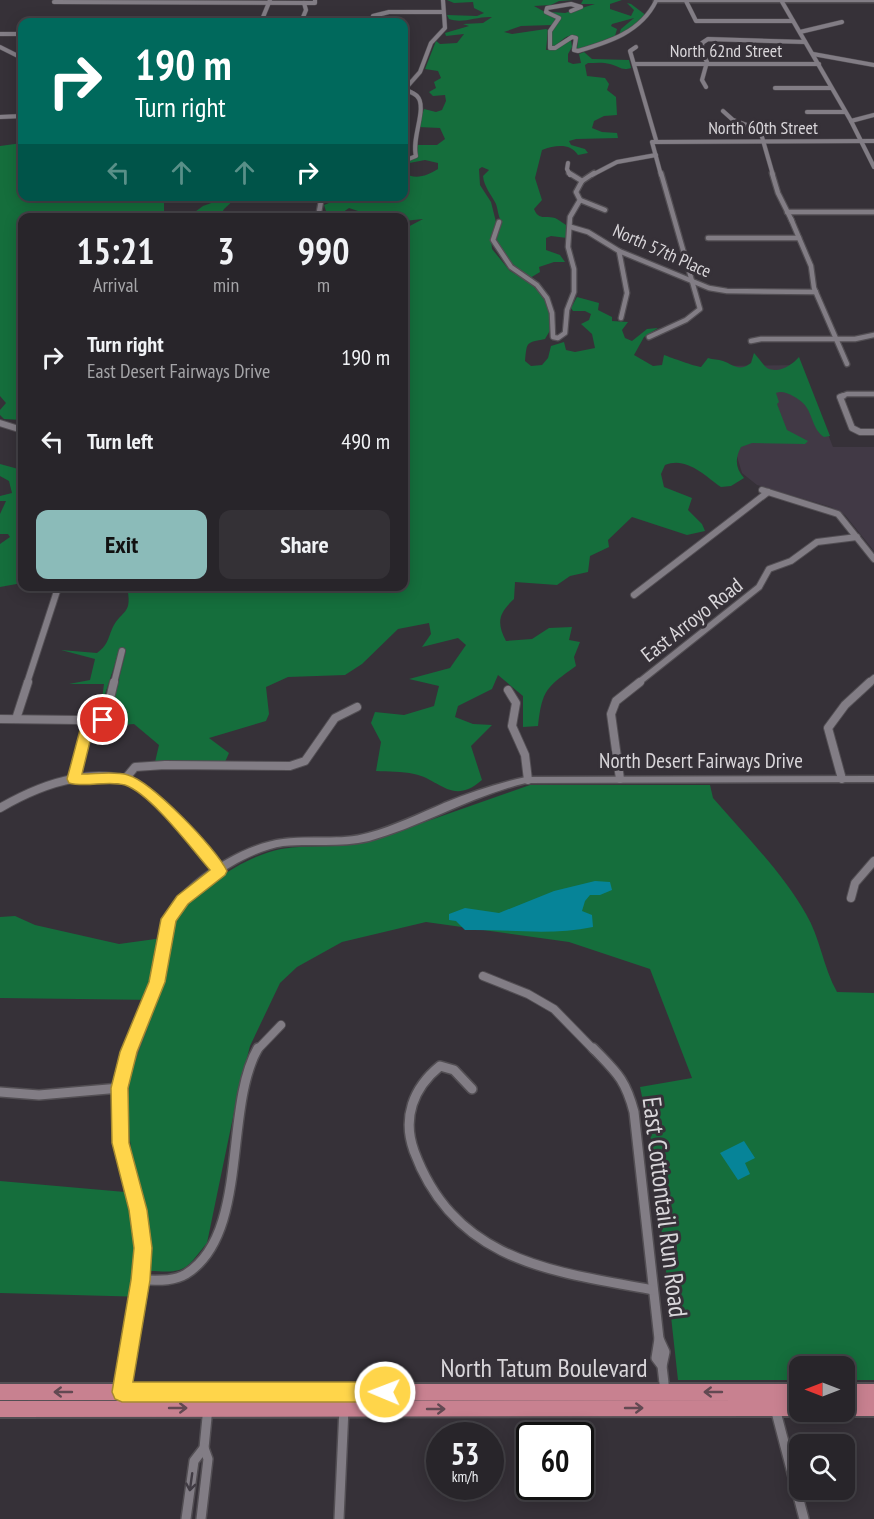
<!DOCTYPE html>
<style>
:root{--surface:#28252a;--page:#343136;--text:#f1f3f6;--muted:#a5a5a8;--line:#444247;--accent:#8bbbb9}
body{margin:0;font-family:"PT Sans Narrow",sans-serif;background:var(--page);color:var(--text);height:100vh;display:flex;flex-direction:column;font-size:22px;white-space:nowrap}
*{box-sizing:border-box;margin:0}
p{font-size:20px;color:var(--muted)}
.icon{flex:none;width:33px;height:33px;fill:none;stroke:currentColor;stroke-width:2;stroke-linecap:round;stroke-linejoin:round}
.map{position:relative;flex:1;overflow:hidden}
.drawer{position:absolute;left:18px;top:213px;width:390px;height:378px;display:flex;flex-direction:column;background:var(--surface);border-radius:12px;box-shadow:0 3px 15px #0003,0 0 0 2px var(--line)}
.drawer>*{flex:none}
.top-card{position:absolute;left:18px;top:18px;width:390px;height:183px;border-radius:12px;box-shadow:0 3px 15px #0003,0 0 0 2px var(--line);background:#00695c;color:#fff;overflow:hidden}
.needle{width:39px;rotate:270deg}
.tools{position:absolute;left:789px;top:1356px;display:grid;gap:12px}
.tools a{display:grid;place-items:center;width:66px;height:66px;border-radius:12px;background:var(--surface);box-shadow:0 3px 15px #0003,0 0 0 2px var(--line);font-size:30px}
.speed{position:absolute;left:426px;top:1422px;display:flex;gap:12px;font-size:30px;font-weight:700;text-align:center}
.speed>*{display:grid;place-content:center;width:78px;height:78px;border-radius:50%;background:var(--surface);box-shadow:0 3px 15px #0003,0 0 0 2px var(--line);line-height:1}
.speed small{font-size:15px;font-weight:400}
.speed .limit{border:3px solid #111;border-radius:9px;background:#fff;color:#111}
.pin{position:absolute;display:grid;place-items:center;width:51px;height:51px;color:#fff;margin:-26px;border:3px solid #fff;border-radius:50%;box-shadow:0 2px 6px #0007}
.me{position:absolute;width:66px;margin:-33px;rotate:271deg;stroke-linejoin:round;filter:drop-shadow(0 0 4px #0008)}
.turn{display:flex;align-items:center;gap:21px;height:126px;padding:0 18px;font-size:27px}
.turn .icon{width:78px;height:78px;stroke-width:2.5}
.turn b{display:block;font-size:42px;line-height:51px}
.lanes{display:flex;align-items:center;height:57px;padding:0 18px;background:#0003;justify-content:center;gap:30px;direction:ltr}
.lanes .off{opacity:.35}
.eta{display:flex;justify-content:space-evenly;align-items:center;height:102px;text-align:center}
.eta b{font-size:36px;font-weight:700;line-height:42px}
.primary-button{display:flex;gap:12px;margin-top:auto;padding:12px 18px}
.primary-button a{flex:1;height:69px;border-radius:12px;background:var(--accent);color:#111;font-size:24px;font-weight:700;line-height:69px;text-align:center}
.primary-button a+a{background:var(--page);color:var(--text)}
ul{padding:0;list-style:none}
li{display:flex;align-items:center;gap:18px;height:84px;padding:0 18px}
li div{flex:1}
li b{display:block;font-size:22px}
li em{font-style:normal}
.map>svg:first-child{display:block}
.built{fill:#413945}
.green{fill:#156e3c}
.water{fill:#068498}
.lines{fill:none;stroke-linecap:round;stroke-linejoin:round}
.street-far4-casing{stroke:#524e53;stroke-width:5}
.street-far3-casing{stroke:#524e53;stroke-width:7}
.street-far2-casing{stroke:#524e53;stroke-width:8}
.street-far1-casing{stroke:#524e53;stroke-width:10}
.street-casing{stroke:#524e53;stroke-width:12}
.secondary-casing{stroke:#524e53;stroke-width:3}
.primary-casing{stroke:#524e53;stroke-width:4}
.street-far4{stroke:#827d85;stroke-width:4}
.street-far3{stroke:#827d85;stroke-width:4.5}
.street-far2{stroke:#827d85;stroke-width:6}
.street-far1{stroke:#827d85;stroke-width:8}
.street{stroke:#827d85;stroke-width:9}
.secondary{fill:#827d85;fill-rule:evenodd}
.primary{fill:#c88190;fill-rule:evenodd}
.oneway{stroke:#624952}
.oneway2{stroke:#413c44}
.route{fill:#ffd54a;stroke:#a68a30;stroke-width:1.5}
.labels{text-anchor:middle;stroke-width:6;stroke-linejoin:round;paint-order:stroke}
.far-street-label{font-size:18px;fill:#d9d6da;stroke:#363138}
.street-label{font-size:21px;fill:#d9d6da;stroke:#363138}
.near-street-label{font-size:26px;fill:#d9d6da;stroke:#363138}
</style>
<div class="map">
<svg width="874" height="1519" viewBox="0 0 874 1519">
<rect width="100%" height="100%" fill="#363138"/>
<polygon class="built" points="801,365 833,447 874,447 874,551 845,515 831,507 757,485 742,473 710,366"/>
<g class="green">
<path d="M447,0H573L559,1L551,5L534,6L556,18L552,25L521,26L504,32L512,34L546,29L548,30L546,50H555L571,40L572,47L568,54V62L573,64L581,63L579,54L584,52L592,59L629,60L631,68C621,71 619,66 610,64C603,62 595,63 588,63L585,65L587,76L605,78L609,84L607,90L616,97L617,115L604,116L594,121L592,128L602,132L617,133L618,138L576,139L569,141L571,145L585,149L588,153L578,155C570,143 556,145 542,150L535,178L542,200L534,209C539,221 545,215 555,218C559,220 564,224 568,226L567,238L551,236L546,238V250L560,255L565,262H554L539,267L540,272L530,278C519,271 499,256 497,242C496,237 500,229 502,223C498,216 498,210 496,204C491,194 484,187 483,176L489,170L482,167L479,169L480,185L491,202L496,222L491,239L492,249L510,271L531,282L543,297L548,304L552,327L545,339C526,343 527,341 525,361L531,366L542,365L548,358L551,346L564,342L566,350L575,352L595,348L592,334L581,324L589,320L591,314L585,311H573L571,308L577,297L599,303L598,310L612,317V321L628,322L622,330L625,338L632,341L647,329L658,328L644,337L634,355L653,366L662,365L664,355C672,358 694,366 701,367L708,358C713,360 718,359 723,361C734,365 739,372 751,363L754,353C758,357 763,365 767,368C779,374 792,365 799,357L830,436L824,437C812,429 813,414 804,404C798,398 784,389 776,393L779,402L777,404L787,430L808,441L805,444L752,443L741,447C735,458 735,468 744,478L731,486L721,487C704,475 686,456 665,465L661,474L664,487L692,498L688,510L702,524L705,531L687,535L632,517L608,540L609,547L590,556L588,572L570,576L557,585L515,582L514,599C499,613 496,622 506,641L532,639L549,628L572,627L569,640L580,642L574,657L576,666C547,687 542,689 538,726L523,727V696L498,675L492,689L458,706L455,717L473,724L492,725L471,746L482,780C452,806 440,779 414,774C402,771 388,772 376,771L381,742L371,723L375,712L404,715L434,706L439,686L409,679L450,668L466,645L458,638L422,647L431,634L429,623L398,629L362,664L345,675L288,677L266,687L269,714L266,721L209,738L229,753L225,762H155L159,745L134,724L110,726L115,715L113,703L126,651L119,652L101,706L104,684H69L90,680L95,659L61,650L97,653C107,646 108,639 112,629C121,609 133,616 127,587L404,586V303L409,301L410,296L404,294V229L423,219L404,221V218L358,217L362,215L361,212L349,208L336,217H328L324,205L334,201L352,199L354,197L404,196V173C415,180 427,176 438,169V163L425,160L404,164L418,156L415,145H437L445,139L440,128L418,127L424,109L436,112L442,110L446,101L445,95L433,96L429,92L436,88L434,82L441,78L438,71L425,69L436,41L440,44L457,43L464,34L446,36L445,33L469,26L463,24L483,23L492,17C477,16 463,24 449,19L447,15L477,16L484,13L474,8L473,2L454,3Z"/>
<path d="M583,0H622L610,4V9L631,16L634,10L627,3L631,4L647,16L619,35L621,29L634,18L612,24L611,26L617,29L615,36L579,50L577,49L578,38C566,30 562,44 552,47V31L561,19L551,12L565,13L595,4H581Z"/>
<polygon points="22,143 22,196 176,197 164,202 164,212 171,217 22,218 22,420 4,419 0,415 0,410 6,403 0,396 0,146"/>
<polygon points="228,197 237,197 224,209 220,217 188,217 203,206"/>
<polygon points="0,464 22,470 22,583 0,587 0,544 10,537 8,534 0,534 0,514 6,501 0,501 0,496 12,493 9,481 0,476"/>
<path d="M530,785H710L713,798C745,835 782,872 806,914C820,937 823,967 837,992L874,993V1380H845L844,1366H800L799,1380H678L652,1144L640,1087L692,1078L650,969L569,942L426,922L342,942L297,967L280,983L250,1046L238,1093L207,1243C185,1270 187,1273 151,1271L147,1297L0,1293V1181L125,1192L140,1188C127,1144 122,1092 138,1047C144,1031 152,1016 157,1000L0,998V917L15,916L35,925L119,944L170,937C174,927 177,916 184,908C205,883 249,855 281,849C310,844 340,849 368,842Z"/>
</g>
<g class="water">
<path d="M595,881L610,882L612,890L600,895H590L585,901L582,911L592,915L593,927C550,936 508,929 465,930L456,921L449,920V914L465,908L499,913L554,891Z"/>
<polygon points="744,1141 755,1158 745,1163 750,1174 738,1180 720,1153"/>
</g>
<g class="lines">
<defs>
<g id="street-far4">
<polyline points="781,0 851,121 874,167"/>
<polyline points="686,1 696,21 793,21"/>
<polyline points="54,2 315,3 315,0"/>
<path d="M571,11L581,7L571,4L547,8L546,12L559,18L550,31V48H555L572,37L576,38L574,50L578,51C609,42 641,32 656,1"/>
<polyline points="261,22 270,0"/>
<polyline points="301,22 306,10 304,3"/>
<polyline points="371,22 373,16 389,12 443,12"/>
<polyline points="800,32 842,22"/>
<polyline points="0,34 22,34"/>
<polyline points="0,47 22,58"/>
<polyline points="636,47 630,51 656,140"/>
<polyline points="813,54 874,65"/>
<polyline points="634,64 819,64"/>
<polyline points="706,87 702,80 707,62 703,54 702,43 708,39 805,42"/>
<polyline points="775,88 831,88"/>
<path d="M404,89C408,91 414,93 417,96C428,107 411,138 416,156L404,161"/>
<polyline points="405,89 420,72 431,43 445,28 443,0"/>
<polyline points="723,111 733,120 760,130 773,175"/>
<polyline points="807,112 845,112"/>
<polyline points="0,117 22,116"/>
<polyline points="851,121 874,115"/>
<polyline points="568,163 567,169 570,175"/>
<polyline points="592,175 617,162 656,155"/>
<polyline points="661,175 652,142 874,141"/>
</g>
<g id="street-far3">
<polyline points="772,173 778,193 792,221"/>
<polyline points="582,181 594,173"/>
<polyline points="580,200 605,210"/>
<polyline points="787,212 874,212"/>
<polyline points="321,218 319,212 322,196"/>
<polyline points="791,219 811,266 814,288 847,364"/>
<polyline points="499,222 493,240 511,267 537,285 547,298 552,313 553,337 558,338 565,333 567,310 574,292 574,269 568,247 570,217 580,200 576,192 582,181 569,173"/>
<polyline points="571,227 588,232 619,251 709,288 727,291 816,292"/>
<polyline points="708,238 799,238"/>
<polyline points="619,251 627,293 621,318"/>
<polyline points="649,337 686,320 700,309 661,173"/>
<polyline points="751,341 761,339 855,339 874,335"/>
<polyline points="840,397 847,394 874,394"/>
</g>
<g id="street-far2">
<polyline points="843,396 840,397 852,428 860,432 874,432"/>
<polyline points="0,423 22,430"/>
<polyline points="762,490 838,514 874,559"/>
<polyline points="634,595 768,492"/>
<polyline points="27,683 57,591 61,586"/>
<polyline points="114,683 122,651"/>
<polyline points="638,683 759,587 769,569 791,561 817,542 857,537"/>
<polyline points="868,683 874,678"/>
</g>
<g id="street-far1">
<polyline points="508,690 516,703 512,726 525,755 528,780"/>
<polyline points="0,719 79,720 85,725 86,730"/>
<polyline points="16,719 28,682"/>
<path d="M86,730C109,720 108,704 114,682"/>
<polyline points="74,779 86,730"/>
<polyline points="125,779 135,767 165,765 290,766 305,761 335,718 357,707"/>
<polyline points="620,779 611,714 616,701 640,682"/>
<polyline points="842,779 828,728 845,705 870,682"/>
<path d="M0,808C41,784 106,759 148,792C176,814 196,845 220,871"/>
<polyline points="851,898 855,883 874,861"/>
<polyline points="483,976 528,994 554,1009 594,1050"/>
<polyline points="257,1050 281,1025"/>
</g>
<g id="street">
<path d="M593,1048C616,1072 625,1078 634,1112L659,1339L656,1358L662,1366L665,1392"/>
<path d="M472,1089L454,1070L440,1066C413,1088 402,1118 414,1151C455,1262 551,1271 653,1290"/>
<polyline points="0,1092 39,1095 120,1088"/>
<path d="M141,1280C155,1280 173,1282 186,1274C250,1234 223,1109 258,1048"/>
<polyline points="659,1339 665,1352 662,1366"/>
<polyline points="775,1408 804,1519"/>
<polyline points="186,1519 194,1461 204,1448 208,1407"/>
<polyline points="201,1519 208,1459 204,1448"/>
<polyline points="339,1519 344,1408"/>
</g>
<g id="secondary">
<polygon points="655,0 874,0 874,2 656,2 654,1"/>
<path d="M874,776V782L526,783C471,796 423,826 369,841C340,848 311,843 283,846C248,851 188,888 173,921C167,936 167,953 164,970C163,979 160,987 157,996C144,1041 122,1072 125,1122C126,1160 144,1195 148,1233C154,1287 136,1341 128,1394L126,1399L121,1401L116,1399L114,1394C123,1341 141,1287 136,1233C132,1195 115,1160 113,1122C111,1072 133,1041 147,996C150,987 152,979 154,970C157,955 157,939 162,925C176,884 241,844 283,839C311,835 340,841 368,833C394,826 419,814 444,803C471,792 498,783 526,777Z"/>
</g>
<g id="primary">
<rect x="0" y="1384" width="800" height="16"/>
<rect x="844" y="1384" width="30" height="16"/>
<polygon points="800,1400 800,1412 806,1412 800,1416 0,1417 0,1401"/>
<polygon points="844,1400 874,1400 874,1416 844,1416 839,1413 838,1412 844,1412"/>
</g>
</defs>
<use href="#street-far4" class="street-far4-casing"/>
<use href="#street-far3" class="street-far3-casing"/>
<use href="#street-far2" class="street-far2-casing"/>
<use href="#street-far1" class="street-far1-casing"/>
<use href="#street" class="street-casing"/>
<use href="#secondary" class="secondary-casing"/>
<use href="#primary" class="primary-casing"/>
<use href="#street-far4" class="street-far4"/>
<use href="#street-far3" class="street-far3"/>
<use href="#street-far2" class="street-far2"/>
<use href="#street-far1" class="street-far1"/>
<use href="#street" class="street"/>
<use href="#secondary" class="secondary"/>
<use href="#primary" class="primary"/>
</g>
<defs><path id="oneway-shaft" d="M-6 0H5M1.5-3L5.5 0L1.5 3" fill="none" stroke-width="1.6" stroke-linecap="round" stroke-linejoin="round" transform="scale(1.5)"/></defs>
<g class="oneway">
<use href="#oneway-shaft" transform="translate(63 1392) rotate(-180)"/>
<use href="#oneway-shaft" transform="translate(713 1392) rotate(180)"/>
<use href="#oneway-shaft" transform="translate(178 1408)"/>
<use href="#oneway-shaft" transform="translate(634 1408)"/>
<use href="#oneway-shaft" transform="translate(436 1409)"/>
</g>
<use class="oneway2" href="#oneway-shaft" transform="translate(191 1482) rotate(98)"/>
<path class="route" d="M103,715L110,720L103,729L92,733L82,774C96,774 115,771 128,775C152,782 216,848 227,871L225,875L188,904L176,921L165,982L137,1052L128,1088L129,1143L147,1210L152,1248L150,1280L133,1382H385L392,1385L395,1392L392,1399L385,1402H122L115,1399L112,1392L131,1280L134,1248L129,1210L112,1143L111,1088L120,1052L149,982L161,919L177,896L210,870C191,848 151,794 125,785C107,780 86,788 69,783L67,779L80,730L82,727Z"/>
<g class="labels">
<g class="far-street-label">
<text x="726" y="57">North 62nd Street</text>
<text x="763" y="134">North 60th Street</text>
<text transform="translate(662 251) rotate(24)" y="6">North 57th Place</text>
</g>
<g class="street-label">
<text transform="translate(692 620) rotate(-38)" y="7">East Arroyo Road</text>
<text x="701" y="768">North Desert Fairways Drive</text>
</g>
<g class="near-street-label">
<text transform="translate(665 1207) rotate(83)" y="9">East Cottontail Run Road</text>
<text x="544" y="1377">North Tatum Boulevard</text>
</g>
</g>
</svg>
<div class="tools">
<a><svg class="needle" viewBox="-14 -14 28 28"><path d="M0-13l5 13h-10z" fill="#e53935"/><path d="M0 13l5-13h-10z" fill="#a5a5a8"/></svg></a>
<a><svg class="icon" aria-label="search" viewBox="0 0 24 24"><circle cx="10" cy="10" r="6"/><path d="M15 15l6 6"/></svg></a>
</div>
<div class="speed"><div>53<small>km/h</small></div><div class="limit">60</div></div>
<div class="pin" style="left:103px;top:720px;background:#d93025"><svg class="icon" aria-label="arrive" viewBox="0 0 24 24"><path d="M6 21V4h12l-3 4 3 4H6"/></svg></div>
<svg class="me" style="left:385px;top:1392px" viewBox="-20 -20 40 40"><circle r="17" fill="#ffd54a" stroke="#fff" stroke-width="3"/><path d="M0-11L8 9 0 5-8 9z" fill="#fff"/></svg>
<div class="top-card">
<div class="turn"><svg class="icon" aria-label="right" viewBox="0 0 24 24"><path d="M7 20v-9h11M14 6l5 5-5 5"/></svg><div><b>190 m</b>Turn right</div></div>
<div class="lanes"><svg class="icon off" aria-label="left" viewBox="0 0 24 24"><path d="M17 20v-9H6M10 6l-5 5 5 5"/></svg><svg class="icon off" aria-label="ahead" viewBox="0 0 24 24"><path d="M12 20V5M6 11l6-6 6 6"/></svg><svg class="icon off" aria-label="ahead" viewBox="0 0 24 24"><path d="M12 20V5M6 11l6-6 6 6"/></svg><svg class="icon" aria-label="right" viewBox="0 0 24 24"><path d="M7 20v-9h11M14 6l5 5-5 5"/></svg></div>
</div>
<section class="drawer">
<div class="eta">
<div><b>15:21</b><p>Arrival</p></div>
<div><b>3</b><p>min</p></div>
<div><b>990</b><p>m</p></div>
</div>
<ul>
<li><svg class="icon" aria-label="right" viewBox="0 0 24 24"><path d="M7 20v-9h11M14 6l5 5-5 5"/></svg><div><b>Turn right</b><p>East Desert Fairways Drive</p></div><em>190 m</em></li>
<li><svg class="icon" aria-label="left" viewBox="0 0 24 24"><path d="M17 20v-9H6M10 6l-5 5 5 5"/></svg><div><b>Turn left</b></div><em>490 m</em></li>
</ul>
<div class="primary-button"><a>Exit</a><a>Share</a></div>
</section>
</div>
